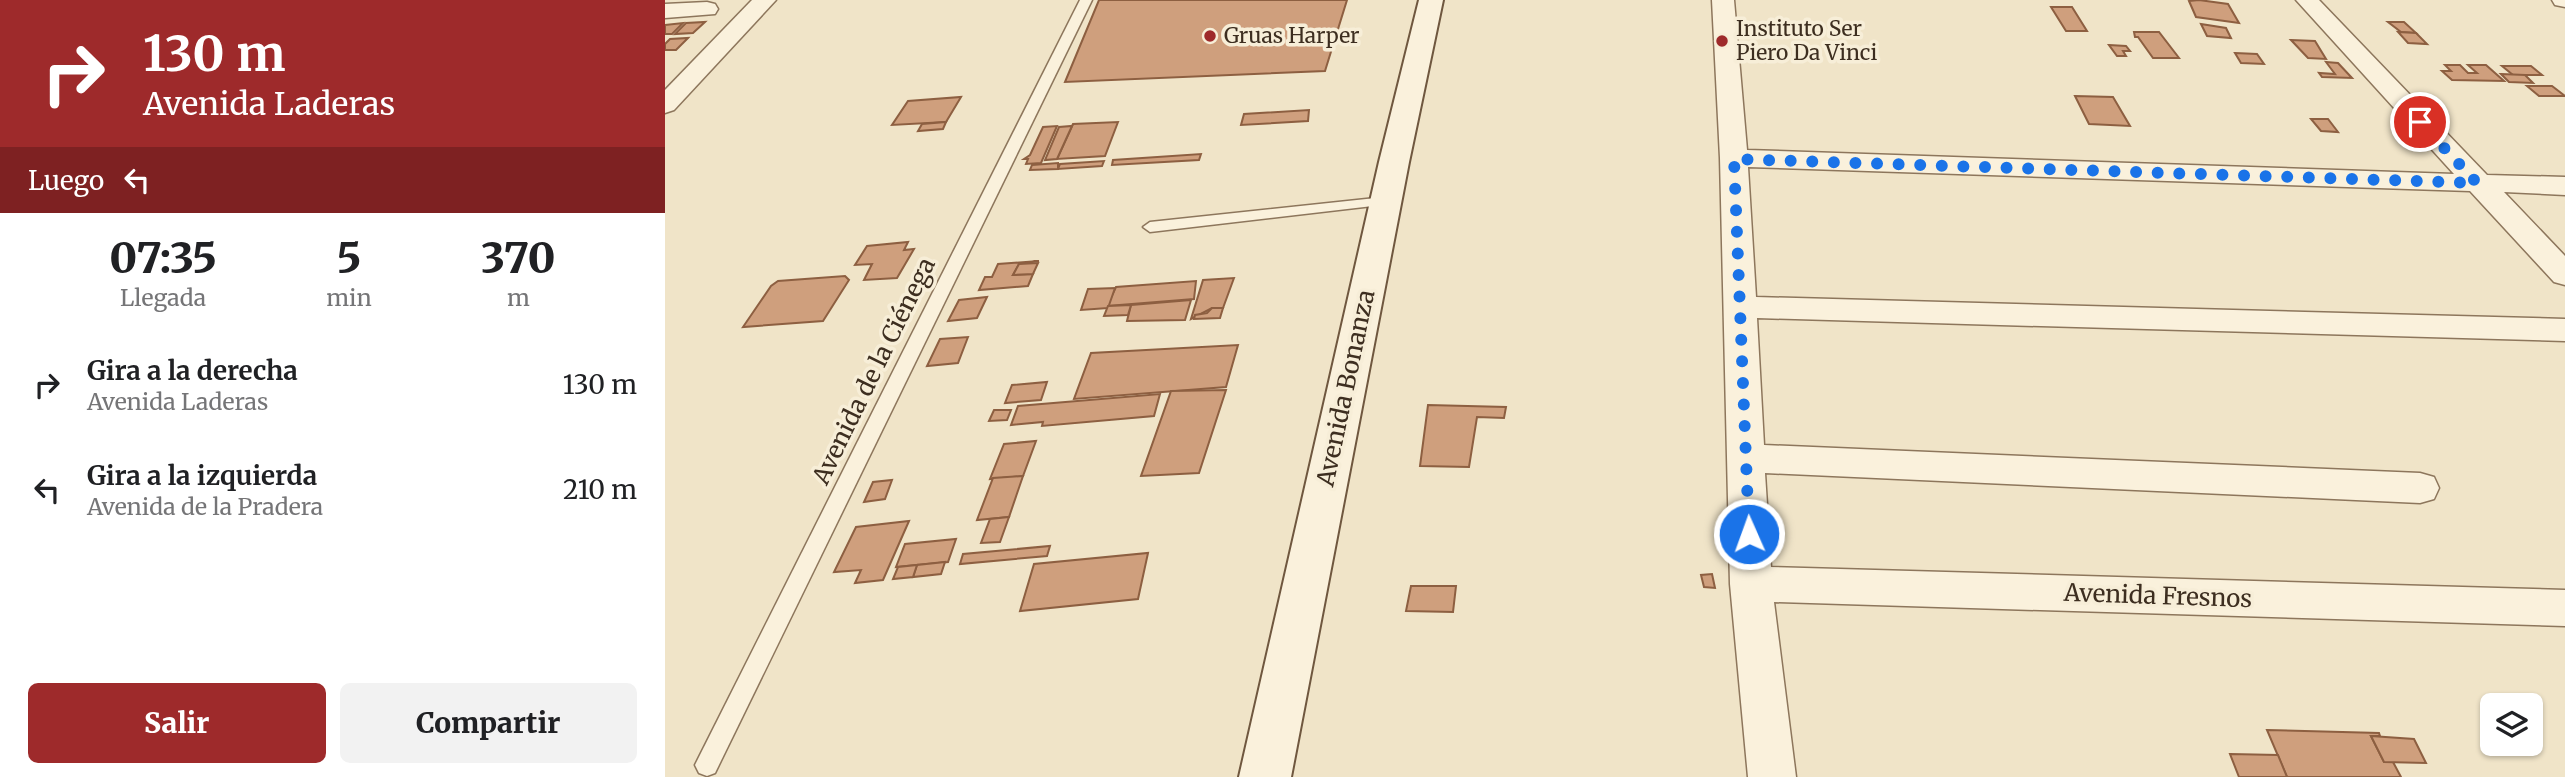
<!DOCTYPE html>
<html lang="es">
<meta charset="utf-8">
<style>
:root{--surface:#fff;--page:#f2f2f2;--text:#202124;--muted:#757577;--accent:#9e2a2b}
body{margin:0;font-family:Merriweather,serif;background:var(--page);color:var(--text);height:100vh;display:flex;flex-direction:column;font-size:26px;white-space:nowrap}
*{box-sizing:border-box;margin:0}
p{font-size:23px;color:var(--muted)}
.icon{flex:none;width:38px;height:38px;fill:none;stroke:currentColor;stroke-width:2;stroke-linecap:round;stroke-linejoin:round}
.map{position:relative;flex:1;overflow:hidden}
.side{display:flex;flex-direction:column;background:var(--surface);width:665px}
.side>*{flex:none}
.guide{background:#9e2a2b;color:#fff;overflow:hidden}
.buttons{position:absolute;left:1815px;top:693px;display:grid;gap:14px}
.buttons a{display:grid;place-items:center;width:63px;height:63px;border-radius:10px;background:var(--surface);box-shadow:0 2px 5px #0004;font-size:35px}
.pin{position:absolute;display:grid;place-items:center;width:60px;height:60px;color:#fff;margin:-30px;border:4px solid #fff;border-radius:50%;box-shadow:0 2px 7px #0007}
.me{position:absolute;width:77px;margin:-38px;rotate:358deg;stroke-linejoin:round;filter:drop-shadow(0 0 5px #0008)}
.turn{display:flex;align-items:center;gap:24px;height:147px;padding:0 28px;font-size:32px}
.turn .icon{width:91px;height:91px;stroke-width:2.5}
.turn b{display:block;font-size:49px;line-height:60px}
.then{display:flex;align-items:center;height:66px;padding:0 28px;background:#0003;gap:14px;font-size:26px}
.eta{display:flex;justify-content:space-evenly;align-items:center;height:119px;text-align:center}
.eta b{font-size:42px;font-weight:800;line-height:49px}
.primary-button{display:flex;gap:14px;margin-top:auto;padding:14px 28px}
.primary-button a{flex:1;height:80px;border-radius:10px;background:var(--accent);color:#fff;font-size:28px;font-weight:800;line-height:80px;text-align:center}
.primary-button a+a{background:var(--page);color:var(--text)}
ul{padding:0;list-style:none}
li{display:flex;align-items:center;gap:21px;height:105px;padding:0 28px}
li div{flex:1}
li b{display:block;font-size:26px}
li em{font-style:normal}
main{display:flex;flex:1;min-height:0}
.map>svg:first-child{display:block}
.building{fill:#cf9f7d;stroke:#8d5f41;stroke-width:2}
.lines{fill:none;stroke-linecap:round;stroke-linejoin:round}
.lane-casing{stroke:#8d765c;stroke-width:3}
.street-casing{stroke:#8d765c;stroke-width:3}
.secondary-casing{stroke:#6f573f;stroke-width:4}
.lane{fill:#faf1dc;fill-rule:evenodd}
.street{fill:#faf1dc;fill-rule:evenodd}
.secondary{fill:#faf1dc;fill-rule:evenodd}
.route{stroke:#1a73e8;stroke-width:12;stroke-dasharray:0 21.6}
.poi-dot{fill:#9e2a2b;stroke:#f7eed8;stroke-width:2.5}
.labels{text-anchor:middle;stroke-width:7;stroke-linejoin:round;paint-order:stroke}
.far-poi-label{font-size:21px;fill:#3d2e20;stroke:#f7eed8;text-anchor:start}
.street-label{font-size:24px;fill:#3d2e20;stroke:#f7eed8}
</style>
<main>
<section class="side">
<div class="guide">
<div class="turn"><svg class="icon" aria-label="right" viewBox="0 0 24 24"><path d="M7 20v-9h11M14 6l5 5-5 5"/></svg><div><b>130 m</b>Avenida Laderas</div></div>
<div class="then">Luego<svg class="icon" aria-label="left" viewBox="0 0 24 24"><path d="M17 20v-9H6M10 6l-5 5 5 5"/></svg></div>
</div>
<div class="eta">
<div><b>07:35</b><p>Llegada</p></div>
<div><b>5</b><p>min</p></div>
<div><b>370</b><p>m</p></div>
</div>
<ul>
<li><svg class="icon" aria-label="right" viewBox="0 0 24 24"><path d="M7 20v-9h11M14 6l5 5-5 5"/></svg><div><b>Gira a la derecha</b><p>Avenida Laderas</p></div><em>130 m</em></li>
<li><svg class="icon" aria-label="left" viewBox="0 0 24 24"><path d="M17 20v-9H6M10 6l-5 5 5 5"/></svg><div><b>Gira a la izquierda</b><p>Avenida de la Pradera</p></div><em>210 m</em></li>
</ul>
<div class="primary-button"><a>Salir</a><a>Compartir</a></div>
</section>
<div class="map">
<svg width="1900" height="777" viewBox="0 0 1900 777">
<rect width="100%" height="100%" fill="#f0e4c8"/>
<g class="building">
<polygon points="434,0 682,0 660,71 400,82"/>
<polygon points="1534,0 1563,4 1574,23 1531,17 1524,1"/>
<polygon points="1386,7 1407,7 1422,31 1401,31"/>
<polygon points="40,22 28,33 10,34 21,23"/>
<polygon points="1723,22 1739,22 1751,33 1736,32"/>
<polygon points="18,23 7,34 0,34 0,25"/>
<polygon points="1536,24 1561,28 1566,38 1542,36"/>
<polygon points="1469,32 1494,32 1514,58 1488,58 1473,37 1470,37"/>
<polygon points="1733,32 1751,33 1762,44 1743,43"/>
<polygon points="23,38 11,50 0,50 0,44 5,39"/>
<polygon points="1626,40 1650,41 1661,59 1643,58"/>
<polygon points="1444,45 1461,46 1465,51 1458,51 1461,56 1452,56"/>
<polygon points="1570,53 1592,54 1599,64 1576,63"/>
<polygon points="1661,62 1673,63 1687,78 1657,77 1654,73 1670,74"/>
<polygon points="1780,65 1795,65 1803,73 1812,73 1803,65 1821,65 1839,81 1787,80 1777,71 1786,71"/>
<polygon points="1837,66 1866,66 1877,75 1848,75"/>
<polygon points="1836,74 1860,75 1868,83 1844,82"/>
<polygon points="1862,86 1887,86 1900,96 1874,96"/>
<polygon points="1410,96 1448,97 1465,126 1424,124"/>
<polygon points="296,97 281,122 227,125 243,101"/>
<polygon points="644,110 643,121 576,125 579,114"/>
<polygon points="1646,119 1663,119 1673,132 1656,131"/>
<polygon points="281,122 278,129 253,131 257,124"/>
<polygon points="453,122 440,156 392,159 408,124"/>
<polygon points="392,126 376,163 361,164 363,159 359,159 365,155 378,127"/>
<polygon points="407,126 392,159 380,160 394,127"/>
<polygon points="536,154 534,160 447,165 448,160"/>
<polygon points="439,161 437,166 393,169 395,164"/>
<polygon points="393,163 393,169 365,170 367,165"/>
<polygon points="243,242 239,250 249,249 232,278 199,280 207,264 190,265 202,246"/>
<polygon points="374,261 354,264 348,275 368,274 363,286 314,290 320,277 327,277 333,264"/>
<polygon points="373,263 368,274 348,275 354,264"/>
<polygon points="180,276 184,280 158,321 78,327 106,286 113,281"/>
<polygon points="569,278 558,308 547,308 526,319 538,280"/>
<polygon points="531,281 529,299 442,306 451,287"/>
<polygon points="450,288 443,308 416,310 423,289"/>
<polygon points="322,297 312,318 283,321 294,300"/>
<polygon points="526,300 520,320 462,321 466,305"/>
<polygon points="466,305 463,315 439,316 443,306"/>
<polygon points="547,308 558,308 555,318 529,319 530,315 542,313"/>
<polygon points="303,337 293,363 262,366 275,339"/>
<polygon points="573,345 561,387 409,399 426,353"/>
<polygon points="382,382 376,400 340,403 347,385"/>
<polygon points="561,390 534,473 476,476 506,391"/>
<polygon points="495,394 489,416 377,426 378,422 346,425 353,406"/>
<polygon points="763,405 841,407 839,418 812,417 804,467 755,466"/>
<polygon points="329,410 346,410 342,420 324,421"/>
<polygon points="371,441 358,476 325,479 339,444"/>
<polygon points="358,476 344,517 312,520 328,478"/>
<polygon points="227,480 220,499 199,502 208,482"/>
<polygon points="344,517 335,542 316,543 325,519"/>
<polygon points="244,521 218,580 190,583 196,570 169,572 191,527"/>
<polygon points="291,539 283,562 231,567 240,544"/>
<polygon points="385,546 382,556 295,564 298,554"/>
<polygon points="483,553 473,599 355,611 369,564"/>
<polygon points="280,562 276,574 248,577 252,565"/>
<polygon points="252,565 248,577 228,579 233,567"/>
<polygon points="1047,574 1050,588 1039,587 1036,575"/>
<polygon points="746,586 791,586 788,612 741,611"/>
<polygon points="1602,730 1714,733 1715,736 1706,736 1719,762 1728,762 1736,777 1622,777"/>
<polygon points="1706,736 1749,739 1761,763 1719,762"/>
<polygon points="1565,754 1613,755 1622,777 1574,777"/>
</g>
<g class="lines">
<defs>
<g id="lane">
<polygon points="415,0 427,0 50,773 42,776 34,773 30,765 34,757"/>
<polygon points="720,197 725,198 727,201 725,204 485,232 478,227 485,222"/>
</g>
<g id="street">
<polygon points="87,0 111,0 9,110 0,113 0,90"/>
<polygon points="1047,0 1069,0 1082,150 1789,174 1631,0 1654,0 1822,175 1900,177 1900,195 1839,192 1900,256 1900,285 1889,282 1805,191 1083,167 1091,297 1900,319 1900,341 1092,318 1099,445 1755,473 1769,477 1774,488 1769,499 1755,503 1100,473 1106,567 1900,590 1900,626 1109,602 1131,777 1083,777 1065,584 1055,158"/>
<polygon points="1887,0 1900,0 1900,7 1890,5"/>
<polygon points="42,2 50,4 53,9 50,14 0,18 0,4"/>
</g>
<polygon id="secondary" points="754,0 778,0 744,162 626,777 574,777 714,162"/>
</defs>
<use href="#lane" class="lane-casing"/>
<use href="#street" class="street-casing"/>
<use href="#secondary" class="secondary-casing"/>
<use href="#lane" class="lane"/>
<use href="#street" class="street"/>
<use href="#secondary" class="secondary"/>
</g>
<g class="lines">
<polyline class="route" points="1084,534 1069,159 1812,183 1755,122"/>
</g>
<g class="poi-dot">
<circle cx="545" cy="36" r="7"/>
<circle cx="1057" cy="41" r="7"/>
</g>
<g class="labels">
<g class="far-poi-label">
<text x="1071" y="36">Instituto Ser<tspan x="1071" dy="24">Piero Da Vinci</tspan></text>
<text x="559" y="43">Gruas Harper</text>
</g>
<g class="street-label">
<text transform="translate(209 371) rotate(-64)" y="8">Avenida de la Ciénega</text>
<text transform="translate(681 388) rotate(-78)" y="8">Avenida Bonanza</text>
<text transform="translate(1493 596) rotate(2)" y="8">Avenida Fresnos</text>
</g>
</g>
</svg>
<div class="buttons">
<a><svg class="icon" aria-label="layers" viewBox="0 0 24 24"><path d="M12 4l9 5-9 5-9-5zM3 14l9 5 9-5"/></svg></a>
</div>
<div class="pin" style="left:1755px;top:122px;background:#d93025"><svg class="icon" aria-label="arrive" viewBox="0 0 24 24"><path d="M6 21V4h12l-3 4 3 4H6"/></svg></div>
<svg class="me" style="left:1084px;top:534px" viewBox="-20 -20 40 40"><circle r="17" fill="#1a73e8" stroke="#fff" stroke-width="3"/><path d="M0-11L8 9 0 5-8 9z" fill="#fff"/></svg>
</div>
</main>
